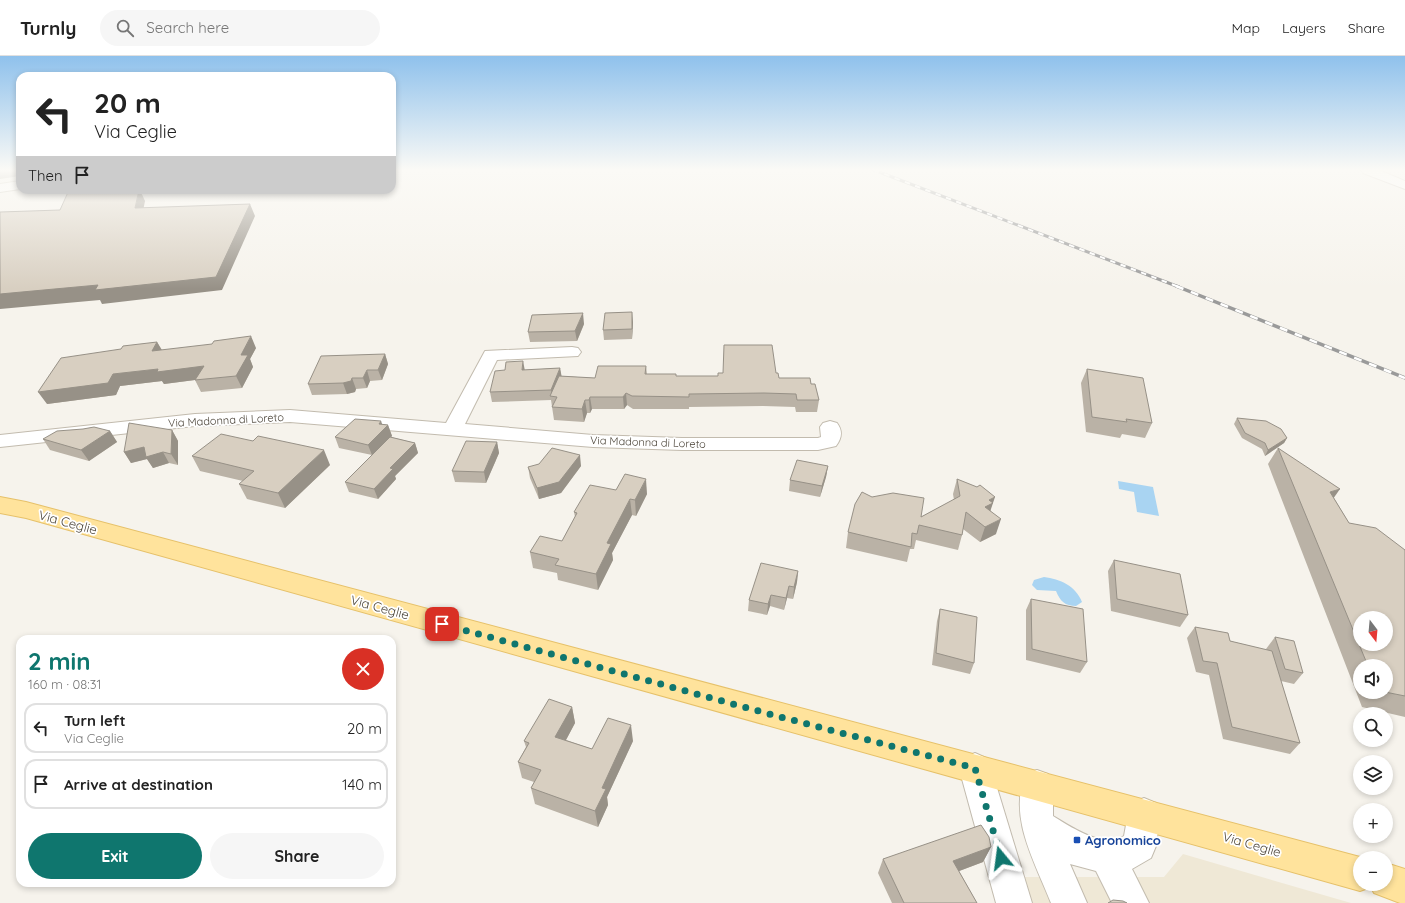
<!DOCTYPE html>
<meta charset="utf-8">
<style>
:root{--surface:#fff;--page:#f6f6f6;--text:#222;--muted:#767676;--line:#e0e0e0;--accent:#0f766e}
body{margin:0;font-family:Quicksand,sans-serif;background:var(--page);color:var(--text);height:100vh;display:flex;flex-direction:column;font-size:15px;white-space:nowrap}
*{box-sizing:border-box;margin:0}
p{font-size:13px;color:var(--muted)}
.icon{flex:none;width:22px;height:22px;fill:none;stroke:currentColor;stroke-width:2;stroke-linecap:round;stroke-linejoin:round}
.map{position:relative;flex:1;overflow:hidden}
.details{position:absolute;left:16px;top:579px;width:380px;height:252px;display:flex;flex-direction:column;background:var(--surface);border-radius:12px;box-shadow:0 2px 6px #0003}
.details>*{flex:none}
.banner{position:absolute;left:16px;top:16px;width:380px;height:122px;border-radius:12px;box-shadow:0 2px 6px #0003;background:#fff;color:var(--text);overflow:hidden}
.needle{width:26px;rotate:164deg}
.buttons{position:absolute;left:1353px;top:555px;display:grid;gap:8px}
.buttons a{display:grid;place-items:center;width:40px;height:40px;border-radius:50%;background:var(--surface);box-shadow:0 2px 6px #0003;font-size:20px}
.pin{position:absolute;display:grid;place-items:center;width:34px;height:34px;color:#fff;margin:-17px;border-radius:8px;box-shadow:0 2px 6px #0006}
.me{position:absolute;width:44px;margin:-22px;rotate:344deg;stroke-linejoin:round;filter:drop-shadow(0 0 3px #0008)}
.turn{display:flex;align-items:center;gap:14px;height:84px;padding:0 12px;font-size:18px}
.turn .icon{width:52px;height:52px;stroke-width:2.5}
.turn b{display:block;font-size:28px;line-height:34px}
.then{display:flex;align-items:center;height:38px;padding:0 12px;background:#0003;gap:8px;font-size:15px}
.round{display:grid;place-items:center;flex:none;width:42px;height:42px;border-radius:21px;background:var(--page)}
.summary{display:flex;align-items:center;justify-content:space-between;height:68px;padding:0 12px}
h1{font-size:24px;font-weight:700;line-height:30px;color:var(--accent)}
.button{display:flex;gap:8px;margin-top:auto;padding:8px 12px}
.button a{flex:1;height:46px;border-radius:24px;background:var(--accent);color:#fff;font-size:16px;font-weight:700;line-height:46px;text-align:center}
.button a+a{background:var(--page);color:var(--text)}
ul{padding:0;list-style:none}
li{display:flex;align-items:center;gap:12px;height:50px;margin:0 8px 6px;padding:0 4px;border:2px solid var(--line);border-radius:12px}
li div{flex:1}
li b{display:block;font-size:15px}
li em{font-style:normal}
header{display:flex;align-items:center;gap:24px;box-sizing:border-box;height:56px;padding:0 20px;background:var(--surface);border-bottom:1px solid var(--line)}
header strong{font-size:19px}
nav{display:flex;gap:22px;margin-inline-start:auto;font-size:14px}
.search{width:280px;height:36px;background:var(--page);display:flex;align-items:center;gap:10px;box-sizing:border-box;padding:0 14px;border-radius:22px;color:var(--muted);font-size:15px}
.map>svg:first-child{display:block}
.education{fill:#efe8d6}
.water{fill:#a9d4f2}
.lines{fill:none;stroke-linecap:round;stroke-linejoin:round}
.minor-casing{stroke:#c2bbae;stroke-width:2}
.major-casing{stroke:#e6c16a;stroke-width:2}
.minor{fill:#fff;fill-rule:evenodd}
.major{fill:#ffe39c;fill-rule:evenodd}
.rail-far1-casing{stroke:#9a9a9a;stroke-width:3}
.rail-casing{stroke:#9a9a9a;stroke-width:3.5}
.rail-far1{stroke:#fff;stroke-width:2;stroke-dasharray:5.5;stroke-linecap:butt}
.rail{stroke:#fff;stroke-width:2.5;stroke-dasharray:8;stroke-linecap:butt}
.wall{fill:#bab2a6;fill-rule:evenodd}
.shaded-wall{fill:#979187}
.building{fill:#d8cfc1;stroke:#979187;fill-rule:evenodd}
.route{stroke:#0f766e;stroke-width:7;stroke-dasharray:0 12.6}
.transit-dot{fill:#1a4fb4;stroke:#fff;stroke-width:1.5}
.labels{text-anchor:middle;stroke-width:3.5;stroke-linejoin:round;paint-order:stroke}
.street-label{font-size:11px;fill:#4b4439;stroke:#fff}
.near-street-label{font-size:13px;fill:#4b4439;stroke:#fff}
.near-transit-label{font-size:13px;font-weight:bold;fill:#164399;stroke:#fff;text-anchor:start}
</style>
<header>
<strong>Turnly</strong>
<div class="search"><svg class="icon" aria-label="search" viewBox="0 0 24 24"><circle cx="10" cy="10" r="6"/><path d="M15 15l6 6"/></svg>Search here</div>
<nav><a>Map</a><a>Layers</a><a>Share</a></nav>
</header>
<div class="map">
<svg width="1405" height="847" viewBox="0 0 1405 847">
<rect width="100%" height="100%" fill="#f6f3ec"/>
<polygon class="education" points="1183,798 1351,847 1032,847 1024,821 1164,821"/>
<g class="water">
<polygon points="1118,425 1153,431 1159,460 1137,456 1134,436 1119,433"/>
<path d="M1044,521C1060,523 1076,530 1082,546L1076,550C1065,550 1060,545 1056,535L1037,534L1032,529L1034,524Z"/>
</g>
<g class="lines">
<defs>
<g id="minor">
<polygon points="1361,114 1379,114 1405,125 1405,133 1363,117"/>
<polygon points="20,125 20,133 0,136 0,128"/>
<path d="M572,291L578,292L581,296L578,300L497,304L465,368L593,379L682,382H818L821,381L820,371L823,367L830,365L837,367C843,375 842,382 836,390L818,394H682L593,391L290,366L195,370L0,391V379L195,358L290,354L446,367L485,295Z"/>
<polygon points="975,697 986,702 991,712 1032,847 996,847 959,712 964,702"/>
<path d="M1037,714L1048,718L1053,729V760C1071,771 1103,793 1124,780L1128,758L1132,747L1144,742L1156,747L1160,758L1156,790L1151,802L1132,813L1149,847H1112L1096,815L1070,808L1087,847H1051C1036,808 1007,760 1026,718Z"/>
</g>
<polygon id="major" points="0,441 26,446 1360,801 1363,802 1360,802 1360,828 1386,828 1386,807 1405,813 1405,847 1400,847 1374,837 1371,831 1360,835 26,462 0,457"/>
</defs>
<use href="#minor" class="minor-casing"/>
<use href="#major" class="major-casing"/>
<use href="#minor" class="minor"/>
<use href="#major" class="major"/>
<defs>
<polyline id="rail-far1" points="874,114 1179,231"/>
<polyline id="rail" points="1176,230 1405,322"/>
</defs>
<use href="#rail-far1" class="rail-far1-casing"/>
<use href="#rail" class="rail-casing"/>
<use href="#rail-far1" class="rail-far1"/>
<use href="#rail" class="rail"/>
</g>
<g class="wall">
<polygon points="633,266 632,283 604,284 603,274"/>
<polygon points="584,268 577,285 530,286 528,276"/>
<polygon points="157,286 162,294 256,292 250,303 253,311 242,332 201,336 195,324 164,328 162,325 120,330 116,339 47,348 121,293"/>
<polygon points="385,298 388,308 382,324 370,325 367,332 356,333 355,336 347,338 312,339 308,328"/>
<polygon points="646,310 647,318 676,320 718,320 776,317 779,322 811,328 819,344 817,356 796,356 795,351 763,350 689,351 689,353 633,353 627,349 624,353 592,353 590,357 587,357 584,366 554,364 551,344 492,346 490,336 525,314 560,312 561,320 595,322"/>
<polygon points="1087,313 1152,367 1145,382 1122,378 1120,382 1086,376 1081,327"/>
<polygon points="1237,362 1287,382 1284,387 1265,400 1262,393 1242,382 1234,368"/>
<polygon points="383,368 388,369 392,380 391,381 415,387 418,397 395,420 396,423 378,443 349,436 345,426 372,399 339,392 335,381"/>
<polygon points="172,374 178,385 178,409 169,407 153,412 147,403 131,407 124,396"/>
<polygon points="110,375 117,386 89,405 50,394 43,383"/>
<polygon points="497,386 499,397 486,427 455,426 452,415"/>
<path d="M1278,392L1334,442L1349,467L1405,494V661L1362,651L1268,408ZM1360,610H1386V636H1360Z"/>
<polygon points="192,400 330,409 285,452 247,443 239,428 243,425 200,415"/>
<polygon points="581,410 561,437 539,443 530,422 528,411"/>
<polygon points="828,410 826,421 820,441 789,435 790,424"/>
<polygon points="957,423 991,455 996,478 980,486 963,473 962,479 958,494 916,484 914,493 910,493 907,506 846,492 848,476 921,461 954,444 953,438"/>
<polygon points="616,434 647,438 636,460 632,459 612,497 613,504 598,534 558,524 557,517 533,512 530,496 562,485 575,461 574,456"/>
<polygon points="1114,504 1188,559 1180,571 1111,555 1108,515"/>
<polygon points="798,515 797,526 793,543 787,542 784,554 770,550 767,559 748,555 749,544"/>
<polygon points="1031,543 1087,606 1080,617 1026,604 1026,554"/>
<polygon points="940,553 974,607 970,618 932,609 937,565"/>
<polygon points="1195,571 1230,585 1267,594 1266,593 1275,581 1303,617 1294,628 1281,625 1300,687 1290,698 1223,683 1209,619 1196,616 1187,582"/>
<polygon points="572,651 575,667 566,684 592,693 633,685 607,741 608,749 598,771 535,748 531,732 534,726 522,722 518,706 526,691 524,685"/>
<polygon points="991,791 983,806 959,815 977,847 892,847 878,817 883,803"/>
</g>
<g class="shaded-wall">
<polygon points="0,114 20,114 20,120 0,123"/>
<polygon points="109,134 119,134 114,149 108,137"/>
<polygon points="139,134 140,134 145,145 141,165 135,152"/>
<polygon points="250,148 255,160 222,234 102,248 100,244 0,253 0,238"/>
<polygon points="632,256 633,266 632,283"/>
<polygon points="583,257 584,268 577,285 575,275"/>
<polygon points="251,280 256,292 250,303 253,311 242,332 236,320 241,299"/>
<polygon points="157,286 164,298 152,295"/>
<polygon points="385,298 388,308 382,324 378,314"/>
<polygon points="523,305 525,315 522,314"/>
<polygon points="204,310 210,322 164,328 162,325 120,330 116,339 47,348 38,336 113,318 158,313"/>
<polygon points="560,312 562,322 552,340 551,334"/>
<polygon points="367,314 370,325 367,332 363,322"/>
<polygon points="352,322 356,333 355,336 347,338 343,327"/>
<polygon points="626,337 627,349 624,353 623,341"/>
<polygon points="590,341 592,353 590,357 589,344"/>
<polygon points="585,344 587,357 584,366 582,353"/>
<polygon points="381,365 384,373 388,369 392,380 372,399 368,389 379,368"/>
<polygon points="172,374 178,385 178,409 171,398"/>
<polygon points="110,375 117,386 89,405 81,394"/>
<polygon points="1287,382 1284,387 1265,400 1268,394"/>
<polygon points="497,386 499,397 486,427 484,416"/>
<polygon points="415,387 418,397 395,420 396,423 378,443 374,433 390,412"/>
<polygon points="144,391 163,396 169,407 153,412 147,403 131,407 124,396"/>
<polygon points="324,394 330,409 285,452 278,437"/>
<polygon points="580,399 581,410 561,437 539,443 537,432"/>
<polygon points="828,410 826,421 820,441 822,430"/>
<polygon points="646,423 647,438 636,460 635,444"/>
<polygon points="1340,433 1328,450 1330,436"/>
<polygon points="995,441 988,462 985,451 989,444"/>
<polygon points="630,443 632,459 612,497 613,504 598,534 596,518 607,487"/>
<polygon points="1001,463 996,478 980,486 985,471"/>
<polygon points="798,515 797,526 793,543 794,531"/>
<polygon points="789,530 787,542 784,554 786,542"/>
<polygon points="771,539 770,550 767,559 768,548"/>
<polygon points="572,651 575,667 559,697 555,681"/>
<polygon points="631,669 633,685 607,741 608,749 598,771 595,755 602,732"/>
<polygon points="991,791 983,806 946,820 953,805"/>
</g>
<g class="building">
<polygon points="69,134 109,134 108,137 131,134 139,134 135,152 250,148 216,221 95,234 98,229 0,238 0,156 60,154"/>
<polygon points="632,256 632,273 603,274 605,257"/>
<polygon points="583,257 575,275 528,276 532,259"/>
<polygon points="251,280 241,299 248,299 236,320 195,324 204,310 157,316 158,313 113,318 108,327 38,336 61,302 121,293 123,290 157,286 152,295 212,288 214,285"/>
<polygon points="724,289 772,289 776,317 778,317 779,322 810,322 811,328 815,328 819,344 797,344 796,338 764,337 689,338 689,341 632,340 626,337 623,341 590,341 589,344 585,344 582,353 552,351 557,341 550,340 559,320 595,322 598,310 646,310 645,318 676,318 676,320 718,320 718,317 723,317"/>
<polygon points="385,298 378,314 367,314 363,322 352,322 351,325 343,327 308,328 321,300"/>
<polygon points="523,305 522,314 560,312 551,334 490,336 495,315 505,314 506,306"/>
<polygon points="1087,313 1143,322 1152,367 1126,363 1127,366 1092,361"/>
<polygon points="1237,362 1266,365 1281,373 1287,382 1268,394 1265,387 1245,377"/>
<polygon points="355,363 381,365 379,368 388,369 368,389 335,381"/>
<polygon points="129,367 172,374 171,398 163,396 146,401 144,391 124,396"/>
<polygon points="94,371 110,375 81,394 43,383 57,375 83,373"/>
<polygon points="221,378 253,385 258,380 324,394 278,437 239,428 254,415 192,400"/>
<polygon points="390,381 415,387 390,412 393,413 374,433 345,426"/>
<polygon points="466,385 497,386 484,416 452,415"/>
<polygon points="552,392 580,399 559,426 537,432 528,411 539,408"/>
<path d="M1278,392L1340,433L1330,436L1349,467L1376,472L1405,494V640L1385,636H1386V610H1368ZM1360,562H1386V588H1360Z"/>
<polygon points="797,404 828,410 822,430 790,424"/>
<polygon points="625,418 646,423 635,444 630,443 607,487 611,488 596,518 555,509 559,503 530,496 540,480 562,485 577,457 574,456 590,429 616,434"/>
<polygon points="957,423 977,431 980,429 995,441 989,444 993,447 985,451 1001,463 985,471 966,456 962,479 919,469 917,478 912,477 911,491 848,476 855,448 862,436 872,441 893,437 924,442 921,461 960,440"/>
<polygon points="1114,504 1180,518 1188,559 1117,543"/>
<polygon points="761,507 798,515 794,531 789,530 786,542 771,539 768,548 749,544"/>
<polygon points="1031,543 1083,553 1087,606 1032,593"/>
<polygon points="940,553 977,561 974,607 936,597"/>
<polygon points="1195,571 1228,577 1230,585 1272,595 1300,687 1232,671 1217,607 1203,605"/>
<polygon points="1275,581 1294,585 1303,617 1285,613"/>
<polygon points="549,643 572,651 555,681 592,693 608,662 631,669 602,732 606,733 595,755 531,732 541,714 518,706 529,687 524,685"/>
<polygon points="981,769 989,781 991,791 953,805 977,847 904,847 883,803"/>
<polygon points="1113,844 1123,845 1127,847 1108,847"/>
</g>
<linearGradient id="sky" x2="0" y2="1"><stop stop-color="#8fc1ec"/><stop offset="0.49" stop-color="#fbfaf6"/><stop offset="1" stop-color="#fbfaf6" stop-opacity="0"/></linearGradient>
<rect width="1405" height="233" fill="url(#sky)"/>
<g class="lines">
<polyline class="route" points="442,568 773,659 975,712 1001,802"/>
</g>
<rect class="transit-dot" x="1073" y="780" width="8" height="8" rx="2"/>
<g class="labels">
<g class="street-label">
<text transform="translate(226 364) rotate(-3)" y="4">Via Madonna di Loreto</text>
<text transform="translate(648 386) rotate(2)" y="4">Via Madonna di Loreto</text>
</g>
<g class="near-street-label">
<text transform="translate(68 466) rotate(15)" y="5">Via Ceglie</text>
<text transform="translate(380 551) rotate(15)" y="5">Via Ceglie</text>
<text transform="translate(1252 788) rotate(16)" y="5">Via Ceglie</text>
</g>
<g class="near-transit-label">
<text x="1085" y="789">Agronomico</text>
</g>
</g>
</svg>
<div class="buttons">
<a><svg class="needle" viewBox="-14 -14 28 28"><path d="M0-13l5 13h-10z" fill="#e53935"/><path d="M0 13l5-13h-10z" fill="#767676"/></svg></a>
<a><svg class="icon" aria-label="sound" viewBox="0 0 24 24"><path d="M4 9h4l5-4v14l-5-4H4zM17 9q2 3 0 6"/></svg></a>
<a><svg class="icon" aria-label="search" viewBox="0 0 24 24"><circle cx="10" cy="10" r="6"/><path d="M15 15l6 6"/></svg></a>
<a><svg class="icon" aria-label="layers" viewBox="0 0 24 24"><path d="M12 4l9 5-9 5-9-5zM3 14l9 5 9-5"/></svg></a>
<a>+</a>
<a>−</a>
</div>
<div class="pin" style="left:442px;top:568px;background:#d93025"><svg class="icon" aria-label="arrive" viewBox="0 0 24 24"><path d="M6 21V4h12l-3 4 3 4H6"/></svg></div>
<svg class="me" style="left:1001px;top:802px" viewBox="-20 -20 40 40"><path d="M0-17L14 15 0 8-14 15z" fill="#0f766e" stroke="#fff" stroke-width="4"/></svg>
<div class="banner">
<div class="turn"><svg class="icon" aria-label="left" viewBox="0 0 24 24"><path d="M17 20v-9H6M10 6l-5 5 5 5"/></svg><div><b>20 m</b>Via Ceglie</div></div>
<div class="then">Then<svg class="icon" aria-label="arrive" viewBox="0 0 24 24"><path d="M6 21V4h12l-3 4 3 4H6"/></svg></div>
</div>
<section class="details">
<div class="summary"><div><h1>2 min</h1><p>160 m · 08:31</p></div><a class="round" style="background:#d93025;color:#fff"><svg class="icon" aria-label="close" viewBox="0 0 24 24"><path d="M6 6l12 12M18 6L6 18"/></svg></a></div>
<ul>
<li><svg class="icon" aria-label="left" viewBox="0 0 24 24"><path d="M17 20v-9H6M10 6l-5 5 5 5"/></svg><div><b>Turn left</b><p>Via Ceglie</p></div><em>20 m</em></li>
<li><svg class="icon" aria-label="arrive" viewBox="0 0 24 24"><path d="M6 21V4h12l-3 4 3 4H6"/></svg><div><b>Arrive at destination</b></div><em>140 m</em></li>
</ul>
<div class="button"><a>Exit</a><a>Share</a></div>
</section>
</div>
